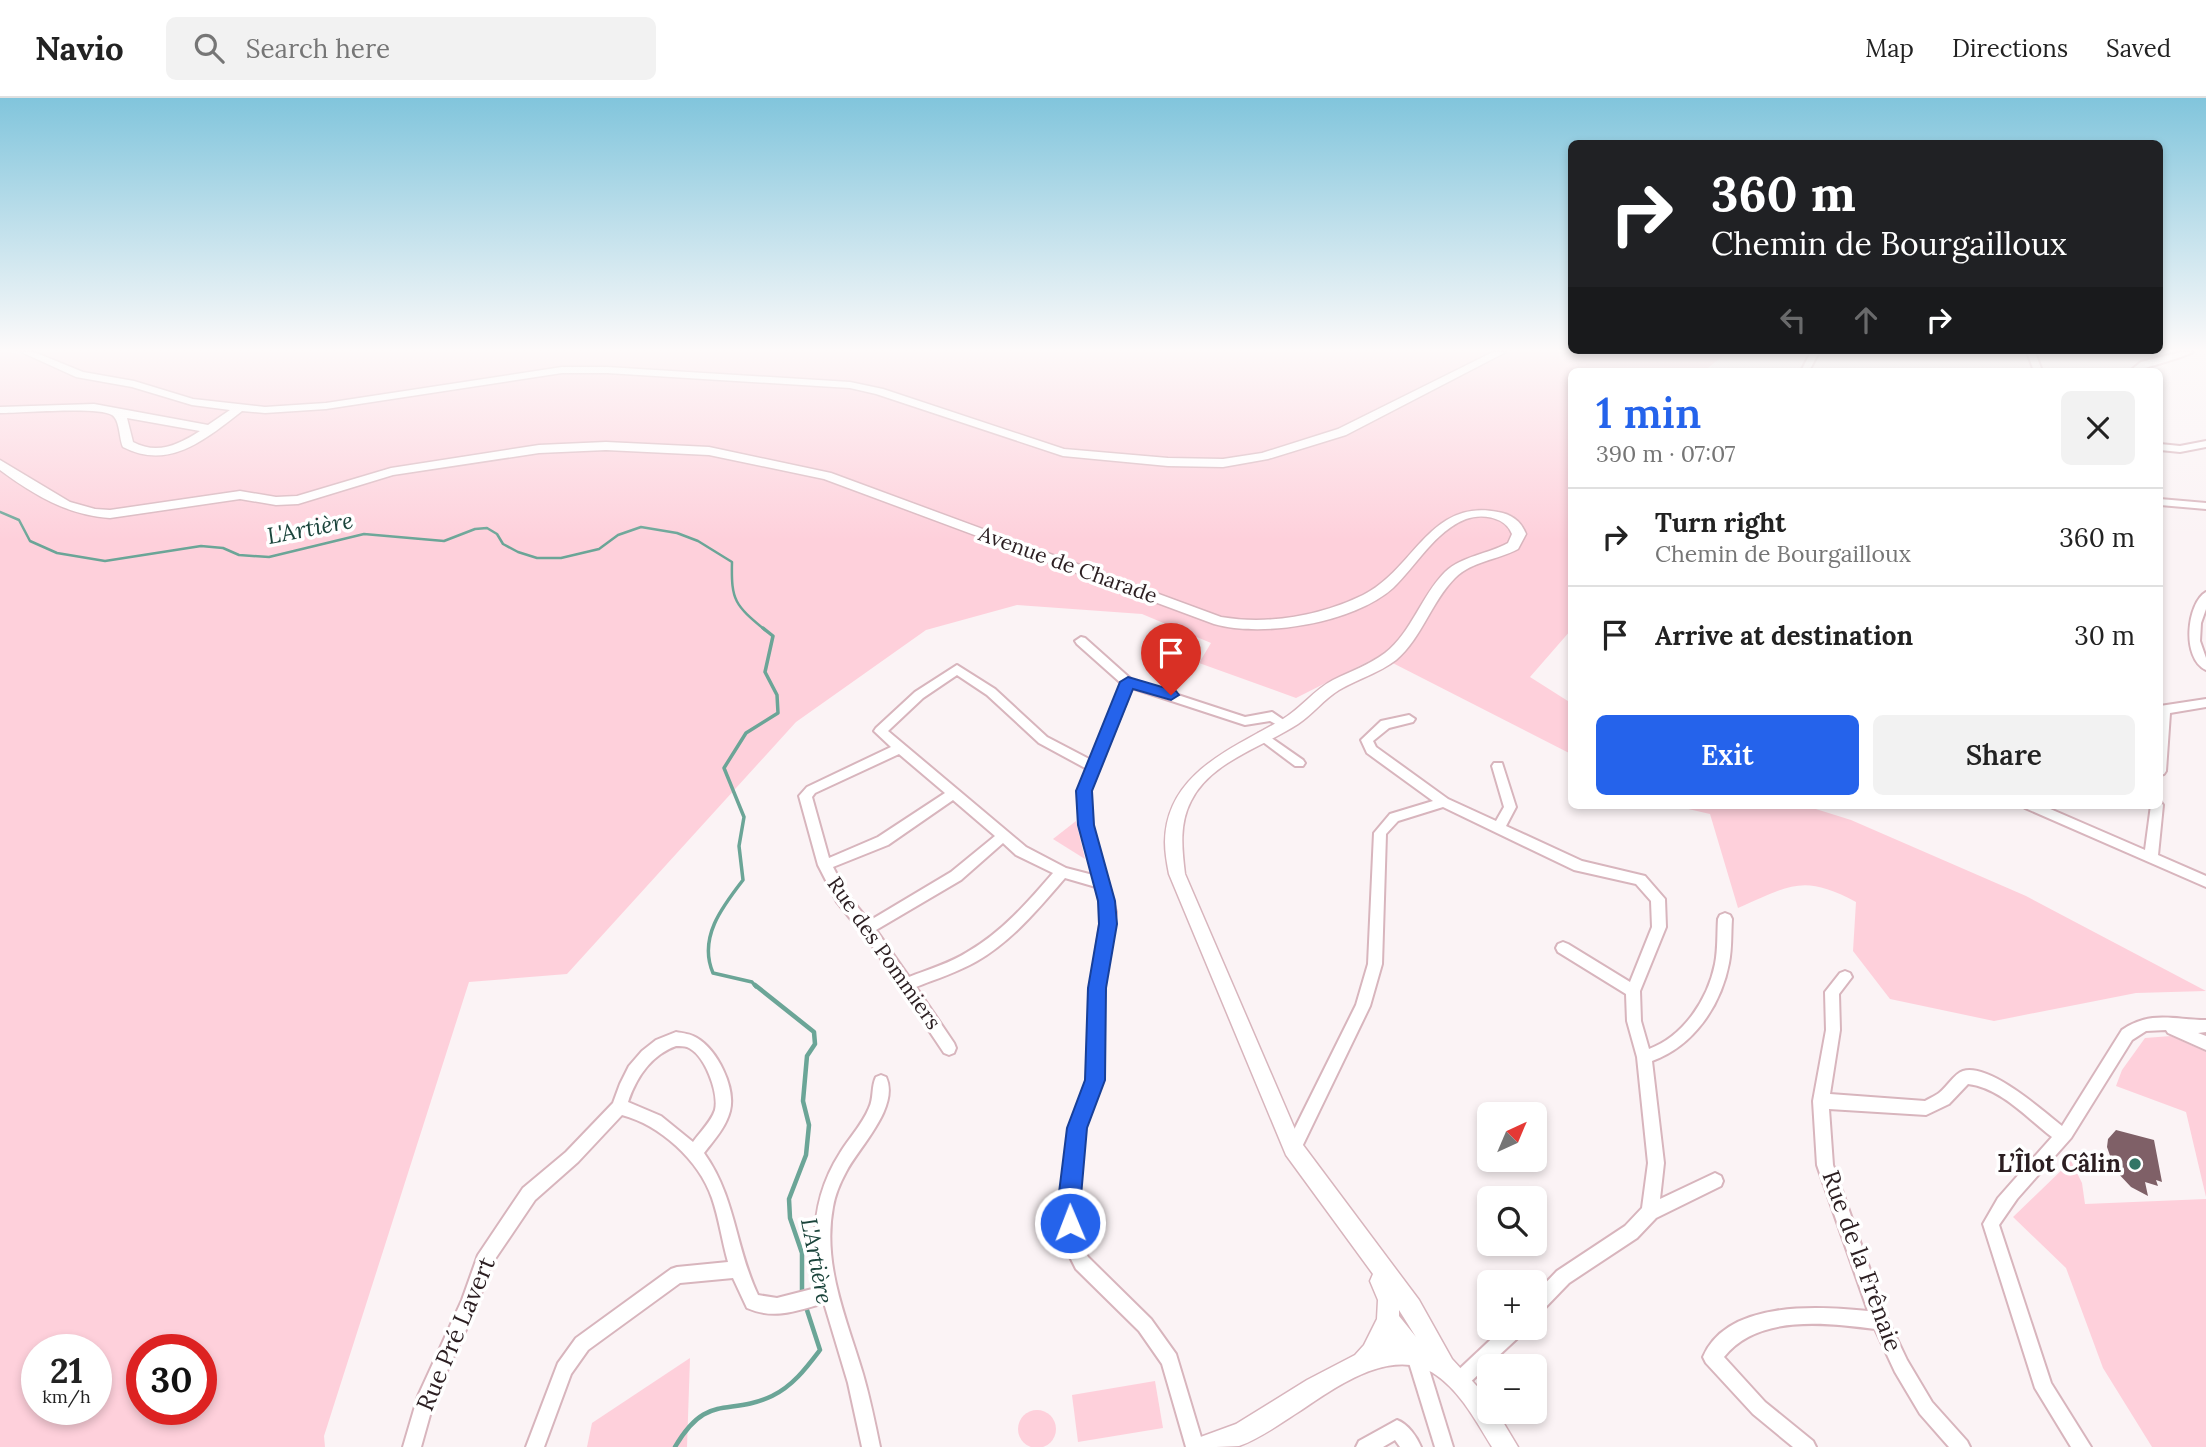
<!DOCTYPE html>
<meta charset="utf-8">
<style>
:root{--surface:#fff;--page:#f2f2f2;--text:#222;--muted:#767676;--line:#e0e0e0;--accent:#2563eb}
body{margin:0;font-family:Lora,serif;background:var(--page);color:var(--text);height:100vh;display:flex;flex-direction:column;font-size:26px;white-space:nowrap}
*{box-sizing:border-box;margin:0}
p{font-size:23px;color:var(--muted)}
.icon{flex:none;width:38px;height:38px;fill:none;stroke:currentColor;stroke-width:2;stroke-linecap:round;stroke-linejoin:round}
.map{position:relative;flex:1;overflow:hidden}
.panel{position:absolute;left:1568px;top:270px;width:595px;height:441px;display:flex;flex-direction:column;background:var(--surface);border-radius:10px;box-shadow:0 4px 10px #0003}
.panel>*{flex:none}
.guide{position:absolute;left:1568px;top:42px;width:595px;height:214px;border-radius:10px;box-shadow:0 4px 10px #0003;background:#202124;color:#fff;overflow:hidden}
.needle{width:46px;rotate:44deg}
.buttons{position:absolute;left:1477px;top:1004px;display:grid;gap:14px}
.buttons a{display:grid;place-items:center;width:70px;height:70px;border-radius:10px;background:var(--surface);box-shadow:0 4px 10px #0003;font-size:35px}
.speed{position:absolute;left:21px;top:1236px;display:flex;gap:14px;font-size:35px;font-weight:700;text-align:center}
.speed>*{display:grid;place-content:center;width:91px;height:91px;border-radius:50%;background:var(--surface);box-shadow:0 4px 10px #0003;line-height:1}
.speed small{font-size:18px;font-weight:400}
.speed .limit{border:10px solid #d22;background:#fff;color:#111}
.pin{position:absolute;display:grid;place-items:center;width:60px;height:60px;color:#fff;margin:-72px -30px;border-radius:50% 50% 50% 0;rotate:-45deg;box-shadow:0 0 7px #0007}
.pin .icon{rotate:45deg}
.me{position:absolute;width:77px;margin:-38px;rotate:359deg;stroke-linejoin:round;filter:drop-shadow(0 0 5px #0008)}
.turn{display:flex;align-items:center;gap:24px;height:147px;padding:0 28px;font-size:32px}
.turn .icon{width:91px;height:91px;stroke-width:2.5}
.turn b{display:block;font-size:49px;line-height:60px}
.lanes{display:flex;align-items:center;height:66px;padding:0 28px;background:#0003;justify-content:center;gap:35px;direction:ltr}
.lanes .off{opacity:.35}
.round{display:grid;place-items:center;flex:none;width:74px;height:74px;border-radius:10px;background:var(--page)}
.head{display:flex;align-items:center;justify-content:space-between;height:119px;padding:0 28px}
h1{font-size:42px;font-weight:600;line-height:52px;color:var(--accent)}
.primary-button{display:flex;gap:14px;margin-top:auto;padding:14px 28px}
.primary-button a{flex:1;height:80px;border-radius:10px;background:var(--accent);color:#fff;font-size:28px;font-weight:600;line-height:80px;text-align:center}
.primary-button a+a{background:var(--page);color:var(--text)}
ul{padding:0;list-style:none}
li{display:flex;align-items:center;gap:21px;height:98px;padding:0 28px;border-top:2px solid var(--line)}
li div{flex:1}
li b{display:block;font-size:26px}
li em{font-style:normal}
header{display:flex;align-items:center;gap:42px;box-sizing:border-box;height:98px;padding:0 35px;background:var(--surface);border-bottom:2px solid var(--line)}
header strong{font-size:33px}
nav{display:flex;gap:38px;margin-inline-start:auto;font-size:24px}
.search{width:490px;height:63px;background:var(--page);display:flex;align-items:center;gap:18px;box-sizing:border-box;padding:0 24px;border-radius:10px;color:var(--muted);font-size:26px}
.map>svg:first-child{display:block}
.green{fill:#fed0db;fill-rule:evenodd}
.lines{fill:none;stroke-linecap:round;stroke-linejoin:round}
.stream-far2{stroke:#6ba597;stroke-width:2.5}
.stream-far1{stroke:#6ba597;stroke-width:3.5}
.stream{stroke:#6ba597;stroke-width:4.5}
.building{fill:#7f6067}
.street-casing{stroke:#d8b5bd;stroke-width:4}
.secondary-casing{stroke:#d8b5bd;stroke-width:3}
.street{fill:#fff;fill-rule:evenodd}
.secondary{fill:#fff;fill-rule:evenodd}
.route{fill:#2563eb;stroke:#184099;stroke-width:2}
.poi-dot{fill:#327566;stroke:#fff;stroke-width:2.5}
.labels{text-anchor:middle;stroke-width:7;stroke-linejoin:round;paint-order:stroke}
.street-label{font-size:21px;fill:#2b1e21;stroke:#fff}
.water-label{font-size:23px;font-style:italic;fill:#1b443b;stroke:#fff}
.near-poi-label{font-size:24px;font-weight:bold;fill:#2b1e21;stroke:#fff;text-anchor:end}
.near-street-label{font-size:24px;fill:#2b1e21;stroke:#fff}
</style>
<header>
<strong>Navio</strong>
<div class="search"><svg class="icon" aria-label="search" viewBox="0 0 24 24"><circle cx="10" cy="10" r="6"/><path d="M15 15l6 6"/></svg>Search here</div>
<nav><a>Map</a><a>Directions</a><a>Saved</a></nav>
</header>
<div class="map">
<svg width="2206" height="1349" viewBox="0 0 2206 1349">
<rect width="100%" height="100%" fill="#fbf3f5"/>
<g class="green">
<path d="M0,254L24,256L73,277L26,254H1728L1704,273H1572L1571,532L1530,579L1571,605V656L1379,558L1296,600L1199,565L1211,545L1142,516L1017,507L926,532L796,624L567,876L469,884L324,1338L325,1349H0ZM37,1251H96V1311H37ZM142,1251H201V1311H142Z"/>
<path d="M1671,707H1803L1851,722L2026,798L2206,893L2136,895L1994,923L1890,901L1853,853L1856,804C1802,775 1790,788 1738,810L1710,716Z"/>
<polygon points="1076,723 1085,761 1053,741"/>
<polygon points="2171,938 2206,954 2206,1099 2186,1014 2116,988 2122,972 2145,940"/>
<polygon points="2071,1063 2082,1085 2085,1106 2206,1101 2206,1349 2152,1349 2103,1270 2066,1170 2013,1119"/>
<polygon points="690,1260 687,1349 587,1349 592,1325"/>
<polygon points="1155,1283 1163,1330 1078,1344 1072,1297"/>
<circle cx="1037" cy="1331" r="19"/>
</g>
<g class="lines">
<path class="stream-far2" d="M0,414L19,422L30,443L57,455L105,463L201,448L223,450L239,457L269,459L364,436L444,443L475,431L487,430L497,436L503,446L518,454L537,460H561L599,451L618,437L641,429L677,435L698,443L732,464C731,503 735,507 765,532"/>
<path class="stream-far1" d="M756,889L752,884L713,875C698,840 722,809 743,782L739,748L744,719L724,670L746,635L778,615L777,597L765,574L773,538L763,530"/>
<g class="stream">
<polyline points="755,887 814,934 815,946 807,958 803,1003 809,1027 806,1057 789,1101 790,1120 802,1155 802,1195"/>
<path d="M675,1349C707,1294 727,1319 772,1298C793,1288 807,1269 820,1252L805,1206"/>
</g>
</g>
<polygon class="building" points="2116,1032 2154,1042 2162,1084 2156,1082 2158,1088 2145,1084 2148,1098 2131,1089 2115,1072 2107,1049 2108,1041"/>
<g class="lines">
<defs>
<g id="street">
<polygon points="1811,254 1819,254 1809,273 1801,273"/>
<polygon points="2027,254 2035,254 2042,273 2034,273"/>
<path d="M2181,254H2193C2186,258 2138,273 2130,273L2141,264Z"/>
<polygon points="2206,343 2206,349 2180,354 2160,352 2160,346 2180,348"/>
<polygon points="2160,401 2206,405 2206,411 2160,407"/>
<path d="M2206,494V511L2201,525L2200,543L2206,560V572C2181,560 2187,505 2206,494Z"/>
<path d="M1081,539L1085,540L1132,582L1245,619L1272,614L1291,627L1285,631L1270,623L1245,627L1132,590L1090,693L1092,727L1116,814L1104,890L1102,982L1085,1030L1076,1103L1080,1145L1088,1159L1151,1221L1176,1256L1204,1349H1186L1162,1266L1139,1233L1076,1171L1064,1147L1060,1103L1069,1030L1088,982L1090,890L1102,814L1096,789L1065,780C1039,810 1012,843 977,863C958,874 936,881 916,889L954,945L956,950L954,955L949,957L944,955L873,849L837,804L818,767L799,698L807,689L891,649L874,633L876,630L915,594L957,567L995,591L1047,639L1091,662L1122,586L1077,546L1075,543ZM957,577L987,597L1039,645L1087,671L1078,693L1080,727L1093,777L1066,770L1026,749L888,633L923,600ZM899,656L945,695L878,739L829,760L812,699L815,695ZM953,702L995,738L951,774L869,823L847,796L833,769L888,747ZM1003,745L1016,757L1053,775C1028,804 1002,834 969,853C951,865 929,871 909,879L876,832L961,782Z"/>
<polygon points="2206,601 2206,609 2170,615 2166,673 2164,676 2160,677 2160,608"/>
<path d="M1409,617L1415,621L1413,624L1389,630L1373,643L1376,649L1448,701L1496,723L1504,709L1492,668L1494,665H1502L1516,709L1506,728L1582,763L1645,778L1665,801L1666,829L1640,893L1641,923L1649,951C1684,938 1708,901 1715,866C1718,851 1717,836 1718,821L1720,817L1725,815L1730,817L1732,821C1731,835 1732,850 1729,865C1721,907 1694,948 1652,963L1664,1065L1660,1101L1715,1075L1721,1078L1723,1083L1721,1088L1656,1120L1637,1140L1569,1185L1541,1214L1535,1216V1196L1557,1173L1625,1128L1642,1110L1648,1065L1637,959L1627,923L1626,896L1558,854L1556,850L1558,846L1563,844L1568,846L1630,884L1652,829L1651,803L1636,786L1574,772L1443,709L1398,723L1386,736L1382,866L1370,908L1299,1055L1293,1057L1287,1055L1285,1050L1356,907L1368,866L1374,735L1390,716L1433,703L1367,655L1361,642L1381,623Z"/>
<polygon points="1263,634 1303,662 1305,665 1303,668 1295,668 1259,641 1257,638 1259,635"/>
<polygon points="2160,703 2163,707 2158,757 2206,778 2206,789 2025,710 2023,707 2041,707 2145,752 2151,707 2160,707"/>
<path d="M1845,873L1850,875L1852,879L1839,896L1840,932L1830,996L1925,1003C1930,1000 1935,998 1939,995C1947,989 1954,976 1963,973C1989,965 2042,1012 2062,1028L2122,932C2151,912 2174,922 2206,922V934L2198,935L2206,938V952L2168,935L2166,932L2146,933L2132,942L2071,1040L2017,1101L1999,1127L2051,1285L2091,1349H2071L2035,1290L1983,1126L1998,1100L2052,1039C2027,1020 2001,990 1968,986L1949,1006L1926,1017L1829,1011L1833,1067L1887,1220L1907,1262L1932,1304L1967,1343L1970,1349H1949L1920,1316L1895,1274L1875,1231C1826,1225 1758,1216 1724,1259L1765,1304L1813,1343L1816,1349H1793L1753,1316L1706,1265L1703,1259C1727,1202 1818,1208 1868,1213L1817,1067L1813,1003L1826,932L1825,894L1840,875Z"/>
<path d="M676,934C683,935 691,936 697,940C717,952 736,989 730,1013C726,1029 714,1042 704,1055C736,1100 735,1149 758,1197L777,1200L820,1189C810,1142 813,1097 840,1055C849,1040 862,1027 869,1010C874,1000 871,989 876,979L881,977L886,979C900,1009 859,1049 846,1074C840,1085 835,1097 833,1109C822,1167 847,1222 863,1276C870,1300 875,1325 880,1349H862L848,1285L824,1205C796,1213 775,1222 747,1210L733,1180L680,1185L588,1252L571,1276L544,1349H526L558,1265L576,1240L671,1171L677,1169L728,1164C722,1143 719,1120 712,1100C699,1062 660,1027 622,1017L578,1064L535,1102L491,1167L476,1210L435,1299L421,1349H403L418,1298L462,1202L478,1157L523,1090L566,1054L613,1005L620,986L629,968L642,953L656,942ZM676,948C680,948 684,948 687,949C705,956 719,995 715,1012C711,1024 700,1034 693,1044L661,1018L628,1004C636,980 651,957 676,948Z"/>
<polygon points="1503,1230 1524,1230 1522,1236 1465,1289 1459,1292 1453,1289 1450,1283 1453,1277"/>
<polygon points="1415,1246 1421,1249 1424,1255 1453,1349 1435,1349 1406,1255 1409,1249"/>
<path d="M1397,1322C1408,1326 1417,1339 1421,1349H1400L1395,1342L1383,1349H1356L1359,1343Z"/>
</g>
<g id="secondary">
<path d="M21,254H34L83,274L134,283L193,301L265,309L326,305L562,269H607L850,284L883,291L1064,351L1168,360L1223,361L1262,355L1338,331L1493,254H1506L1346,337L1268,361L1223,369L1168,368L1063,358L876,296L850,290L607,275H562L326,311L265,315L242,313C206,341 169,373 123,349C119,340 120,322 112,317C99,308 20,315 0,315V309L94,306L208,327L230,312L192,307L132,289L76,279ZM127,320L200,333C178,347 157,357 133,344Z"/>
<path d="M606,344L709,349L831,375L1221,519C1268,527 1320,518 1363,497C1414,472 1430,400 1498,414C1511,416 1521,423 1526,436L1518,451C1498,462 1472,463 1455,480C1431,504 1422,540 1396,562C1379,575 1358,581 1339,592C1324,601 1313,616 1298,626C1263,649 1211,663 1191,703C1179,726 1182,751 1185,776L1300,1043L1419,1202L1452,1261L1486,1298L1489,1303V1314H1497L1518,1349H1492C1477,1325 1461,1294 1436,1277C1393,1247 1336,1289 1300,1313C1281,1325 1261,1340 1239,1348C1226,1349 1206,1349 1191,1349L1195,1341L1236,1326L1307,1282L1355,1257L1364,1247L1377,1221L1378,1202L1370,1183L1373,1176L1286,1057L1169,776C1167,766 1165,755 1165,744C1166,675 1232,651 1283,621C1301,610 1314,592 1333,582C1351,573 1369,567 1385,555C1412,534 1421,498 1445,474C1462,458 1488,456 1508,445L1512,436C1506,419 1482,415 1466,421C1435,433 1416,468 1393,490C1354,525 1263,540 1214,526L824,381L709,357L606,352L539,355L393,377L298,406L276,407L240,401L110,420C67,417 34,397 0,372V362L70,404L95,411L110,412L240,393L276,399L297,398L391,370L539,347ZM1399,1212L1416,1239L1399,1218Z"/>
</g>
</defs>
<use href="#street" class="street-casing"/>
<use href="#secondary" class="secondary-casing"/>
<use href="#street" class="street"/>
<use href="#secondary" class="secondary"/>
</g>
<linearGradient id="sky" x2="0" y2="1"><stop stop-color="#81c5dc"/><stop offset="0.57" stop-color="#fdfafa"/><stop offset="1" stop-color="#fdfafa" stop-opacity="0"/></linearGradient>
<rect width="2206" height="442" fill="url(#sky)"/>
<polygon class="route" points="1128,579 1176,593 1179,597 1171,602 1133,591 1092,693 1094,727 1115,803 1117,826 1106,890 1105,982 1087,1030 1078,1132 1070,1135 1063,1132 1058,1103 1067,1030 1085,982 1088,890 1099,826 1098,803 1078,727 1076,693 1120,584"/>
<circle class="poi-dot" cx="2135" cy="1066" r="7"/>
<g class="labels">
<g class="street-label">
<text transform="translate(1068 467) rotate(20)" y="7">Avenue de Charade</text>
<text transform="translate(884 855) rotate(55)" y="7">Rue des Pommiers</text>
</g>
<g class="water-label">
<text transform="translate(310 430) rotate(-11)" y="8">L'Artière</text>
<text transform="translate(817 1163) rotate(79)" y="8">L'Artière</text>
</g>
<g class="near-poi-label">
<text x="2121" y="1074">L’Îlot Câlin</text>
</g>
<g class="near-street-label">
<text transform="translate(1862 1163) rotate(70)" y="8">Rue de la Frênaie</text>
<text transform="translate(456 1236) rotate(-67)" y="8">Rue Pré Lavert</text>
</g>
</g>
</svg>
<div class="buttons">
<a><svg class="needle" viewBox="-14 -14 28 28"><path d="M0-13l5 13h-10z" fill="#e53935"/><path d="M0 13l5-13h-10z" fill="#767676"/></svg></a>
<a><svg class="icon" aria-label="search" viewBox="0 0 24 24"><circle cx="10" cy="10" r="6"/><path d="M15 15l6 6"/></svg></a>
<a>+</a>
<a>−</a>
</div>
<div class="speed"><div>21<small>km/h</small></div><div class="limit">30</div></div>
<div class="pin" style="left:1171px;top:597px;background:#d93025"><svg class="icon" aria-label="arrive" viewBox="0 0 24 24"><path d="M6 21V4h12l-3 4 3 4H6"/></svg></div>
<svg class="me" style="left:1070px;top:1125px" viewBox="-20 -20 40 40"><circle r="17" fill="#2563eb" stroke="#fff" stroke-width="3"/><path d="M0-11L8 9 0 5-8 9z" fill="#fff"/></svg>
<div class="guide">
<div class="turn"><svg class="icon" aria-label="right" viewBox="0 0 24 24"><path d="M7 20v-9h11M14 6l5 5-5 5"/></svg><div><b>360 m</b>Chemin de Bourgailloux</div></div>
<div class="lanes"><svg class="icon off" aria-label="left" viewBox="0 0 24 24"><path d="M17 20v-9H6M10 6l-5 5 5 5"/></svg><svg class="icon off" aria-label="ahead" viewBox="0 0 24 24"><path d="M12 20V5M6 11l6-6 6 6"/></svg><svg class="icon" aria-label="right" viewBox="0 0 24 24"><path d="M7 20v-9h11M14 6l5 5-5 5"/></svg></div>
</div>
<section class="panel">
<div class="head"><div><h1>1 min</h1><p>390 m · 07:07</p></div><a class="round"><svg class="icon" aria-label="close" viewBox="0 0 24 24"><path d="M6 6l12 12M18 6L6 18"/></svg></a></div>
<ul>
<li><svg class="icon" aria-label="right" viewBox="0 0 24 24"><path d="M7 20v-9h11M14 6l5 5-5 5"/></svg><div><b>Turn right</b><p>Chemin de Bourgailloux</p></div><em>360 m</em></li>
<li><svg class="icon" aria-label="arrive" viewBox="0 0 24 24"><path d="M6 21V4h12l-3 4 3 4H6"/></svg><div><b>Arrive at destination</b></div><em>30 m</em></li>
</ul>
<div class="primary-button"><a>Exit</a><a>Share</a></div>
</section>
</div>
